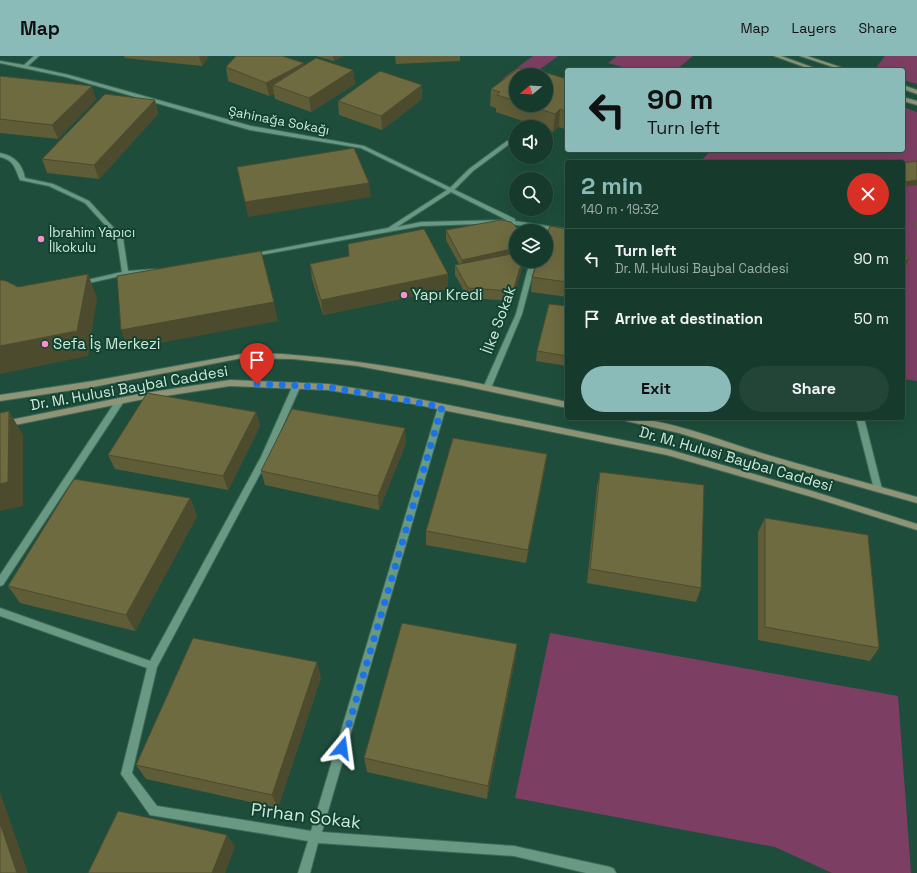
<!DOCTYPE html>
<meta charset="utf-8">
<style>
:root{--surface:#163a2c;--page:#234538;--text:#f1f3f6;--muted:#9eada9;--line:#355448;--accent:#8bbbb9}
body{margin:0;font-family:"Space Grotesk",sans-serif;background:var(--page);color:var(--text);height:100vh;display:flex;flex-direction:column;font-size:15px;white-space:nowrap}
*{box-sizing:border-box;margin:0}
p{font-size:13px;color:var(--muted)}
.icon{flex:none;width:22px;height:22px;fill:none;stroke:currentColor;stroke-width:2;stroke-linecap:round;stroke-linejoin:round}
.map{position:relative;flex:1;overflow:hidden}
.details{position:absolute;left:565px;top:104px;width:340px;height:260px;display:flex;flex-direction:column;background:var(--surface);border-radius:4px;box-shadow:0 4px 16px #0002,0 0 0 1px var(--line)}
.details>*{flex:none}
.banner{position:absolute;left:565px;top:12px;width:340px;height:84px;border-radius:4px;box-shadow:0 4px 16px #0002,0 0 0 1px var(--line);background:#8bbbb9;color:#111;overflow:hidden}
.needle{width:26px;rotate:252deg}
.buttons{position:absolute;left:509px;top:12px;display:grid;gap:8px}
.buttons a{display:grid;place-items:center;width:44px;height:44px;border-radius:50%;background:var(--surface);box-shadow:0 4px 16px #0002,0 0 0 1px var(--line);font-size:20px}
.pin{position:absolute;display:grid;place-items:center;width:34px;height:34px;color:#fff;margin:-41px -17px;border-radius:50% 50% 50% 0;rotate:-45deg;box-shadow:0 0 4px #0007}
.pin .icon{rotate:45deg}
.me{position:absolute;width:44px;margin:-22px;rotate:16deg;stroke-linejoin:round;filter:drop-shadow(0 0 3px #0008)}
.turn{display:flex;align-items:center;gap:14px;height:84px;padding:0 16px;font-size:18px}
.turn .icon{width:52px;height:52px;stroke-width:2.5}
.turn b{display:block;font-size:28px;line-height:34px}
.round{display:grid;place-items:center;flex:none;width:42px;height:42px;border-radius:21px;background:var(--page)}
.head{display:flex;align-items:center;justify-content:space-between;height:68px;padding:0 16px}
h1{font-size:24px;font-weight:700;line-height:30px;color:var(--accent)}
.action{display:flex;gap:8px;margin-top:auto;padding:8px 16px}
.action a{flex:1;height:46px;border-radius:24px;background:var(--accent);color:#111;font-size:16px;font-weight:700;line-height:46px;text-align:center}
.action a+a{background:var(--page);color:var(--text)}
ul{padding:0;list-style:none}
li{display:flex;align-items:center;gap:12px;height:60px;padding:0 16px;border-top:1px solid var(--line)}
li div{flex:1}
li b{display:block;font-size:15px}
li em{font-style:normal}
header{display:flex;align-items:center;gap:24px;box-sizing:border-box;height:56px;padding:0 20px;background:var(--accent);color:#111}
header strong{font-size:19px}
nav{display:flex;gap:22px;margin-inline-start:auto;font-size:14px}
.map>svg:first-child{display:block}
.green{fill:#7c3f63}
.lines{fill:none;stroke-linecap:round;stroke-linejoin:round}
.lane-casing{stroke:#3e695a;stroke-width:2}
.street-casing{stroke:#3e695a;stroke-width:2}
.secondary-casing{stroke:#3e695a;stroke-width:2}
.lane{fill:#699983;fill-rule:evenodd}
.street{fill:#699983;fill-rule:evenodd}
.secondary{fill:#909477;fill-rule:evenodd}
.wall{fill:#5f5c38;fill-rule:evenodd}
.shaded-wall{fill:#4d4b2e}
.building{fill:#6e6b41;stroke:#4d4b2e}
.route{stroke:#1a73e8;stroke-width:7;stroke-dasharray:0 12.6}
.poi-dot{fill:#f890cc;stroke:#124331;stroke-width:1.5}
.labels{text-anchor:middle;stroke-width:4;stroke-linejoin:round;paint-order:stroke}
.far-street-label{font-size:13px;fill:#cfe8dc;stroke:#124331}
.far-poi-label{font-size:13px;fill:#cfe8dc;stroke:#124331;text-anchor:start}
.poi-label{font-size:15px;fill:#cfe8dc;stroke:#124331;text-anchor:start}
.street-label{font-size:15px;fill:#cfe8dc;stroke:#124331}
.near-street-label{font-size:18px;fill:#cfe8dc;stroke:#124331}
</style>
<header>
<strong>Map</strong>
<nav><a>Map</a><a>Layers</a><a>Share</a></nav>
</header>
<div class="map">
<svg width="917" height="817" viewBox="0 0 917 817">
<rect width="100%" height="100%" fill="#1e4e3b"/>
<g class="green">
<polygon points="533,0 558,0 532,19 516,19 516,27 502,23"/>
<polygon points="617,0 693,0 676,14 634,14 608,7"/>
<polygon points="885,0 917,0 917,28 903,24 903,14 874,14"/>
<polygon points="903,51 917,56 917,325 903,323 903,106 700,106 711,94 903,94"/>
<polygon points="550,577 898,640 911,817 832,817 775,791 515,742"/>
</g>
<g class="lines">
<defs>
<polygon id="lane" points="507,85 512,86 473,115 453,135 449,135 449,133 469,113"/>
<g id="street">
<path d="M34,0H39L28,10L69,19L251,70L364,90L515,163V165L567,173V177L505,167L421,170L249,201V199L251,198L388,172L447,134L361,92L250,74L66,21L0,7V5L24,9ZM451,136L507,164L421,166L397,171Z"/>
<path d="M0,97C14,100 22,107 25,122L53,128L89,145L123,182L128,215L155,213L157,214V216L125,219L80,229L78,228V226L122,216L117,182L85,147L49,130L20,124C15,112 14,104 0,101Z"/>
<polygon points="530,205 536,205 522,258 491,332 490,334 484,334 483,332 516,258"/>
<polygon points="297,326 301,329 269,401 157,611 132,717 157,750 311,775 438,351 442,348 446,351 322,776 514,790 610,811 614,813 616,817 586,817 514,800 318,787 310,817 298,817 308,785 150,759 121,718 147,612 0,560 0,552 150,605 261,401 293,329"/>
<polygon points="120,342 123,343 124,345 123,347 3,529 0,530 0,519 117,343"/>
<polygon points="856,362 864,362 882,433 881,435 875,435 874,433"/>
</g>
<g id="secondary">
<polygon points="774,0 781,0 820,14 813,14"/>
<polygon points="800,0 807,0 849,14 842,14"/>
<polygon points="903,29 917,34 917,38 903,33"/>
<polygon points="903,41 917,45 917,49 903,45"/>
<path d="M242,298C259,298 277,297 294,299C386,306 477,327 567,346V352L460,329L358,310L293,303L242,302L93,331L0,345V339L93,325Z"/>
<polygon points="230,324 328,328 408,341 667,393 812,435 917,468 917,474 812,441 667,399 408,347 328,334 230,330 139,344 0,372 0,366 139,338"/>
<path d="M622,362C666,362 716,383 758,396C811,412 864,426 917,441V447L792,412L679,377L626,365Z"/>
</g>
</defs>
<use href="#lane" class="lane-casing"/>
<use href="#street" class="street-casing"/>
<use href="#secondary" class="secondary-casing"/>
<use href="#lane" class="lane"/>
<use href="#street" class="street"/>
<use href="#secondary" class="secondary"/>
</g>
<g class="wall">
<polygon points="124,0 209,0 202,10 125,2"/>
<polygon points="316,0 343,0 334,5"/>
<polygon points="395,0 460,0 460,5 396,8"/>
<polygon points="304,9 353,14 355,28 311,56 275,43 274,38 269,40 228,25 226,11"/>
<path d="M519,12L530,16L534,13L567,23V74L559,71L553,76L546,73V71H540L496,56V52L490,50L491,33ZM516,19H546V49H516Z"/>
<polygon points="0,20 96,43 58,83 0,77"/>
<polygon points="422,43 382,74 339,59 338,45"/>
<polygon points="155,44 158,58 99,123 47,117 42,103"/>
<polygon points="917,164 917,173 916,172 916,166"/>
<polygon points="567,173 567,241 531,236 532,221"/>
<polygon points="446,174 516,205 524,205 512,245 468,242 455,219 455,209 459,208 446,184"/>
<polygon points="349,200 448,218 448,233 323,259 312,223 310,208"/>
<polygon points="567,250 567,310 536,305 537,295"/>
<polygon points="256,356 260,370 228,434 115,413 108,399"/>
<polygon points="816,362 829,362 826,363"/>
<polygon points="406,387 379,454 265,429 261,415"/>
<polygon points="545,412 526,507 426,489 426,475"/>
<polygon points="600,416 701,532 696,546 587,527 597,430"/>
<polygon points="190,442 197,460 135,575 20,547 8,530"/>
<polygon points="765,462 879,592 870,605 758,584 758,476"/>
<polygon points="517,588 515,604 487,743 367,716 364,702"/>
<polygon points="321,621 278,752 146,723 136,709"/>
</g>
<g class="shaded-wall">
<polygon points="199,0 209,0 202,10"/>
<polygon points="333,0 343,0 334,5"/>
<polygon points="304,7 306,20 273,29 274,38 269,40 266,27"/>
<polygon points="353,14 355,28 311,56 309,42"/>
<polygon points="422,29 422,43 382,74 381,60"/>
<polygon points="92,30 96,43 58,83 52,69"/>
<polygon points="155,44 158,58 99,123 94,109"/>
<polygon points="560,53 559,71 553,76 555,58"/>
<polygon points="917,124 917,129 903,131 903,129 904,126"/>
<polygon points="369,127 371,141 248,161 245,146"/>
<polygon points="516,192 516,202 462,214 462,204"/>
<polygon points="909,203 907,208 903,209 903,204"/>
<polygon points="522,205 524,205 512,245 513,235"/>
<polygon points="88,218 97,242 88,300 0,318 0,290"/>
<polygon points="448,218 448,233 323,259 321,244"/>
<polygon points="274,246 278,265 128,293 121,274"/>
<polygon points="9,355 23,379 23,450 0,455 0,428"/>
<polygon points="256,356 260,370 228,434 223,420"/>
<polygon points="405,372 406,387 379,454 378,440"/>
<polygon points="547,398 545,412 526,507 528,494"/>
<polygon points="190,442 197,460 135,575 126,559"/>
<polygon points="517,588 515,604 487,743 488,730"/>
<polygon points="317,606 321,621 278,752 272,739"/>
<polygon points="0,736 28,817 17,817 0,767"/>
<polygon points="227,779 235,791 225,817 212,817"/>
</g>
<g class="building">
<polygon points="236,0 282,0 304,7 266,27 226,11"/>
<polygon points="316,2 353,14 309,42 273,29"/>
<polygon points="519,12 530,16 534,13 567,23 567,56 560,53 555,58 528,49 546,49 546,19 516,19 516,45 497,39 500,36 491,33"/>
<polygon points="380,15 422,29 381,60 338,45"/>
<polygon points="0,20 92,30 52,69 0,63"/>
<polygon points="105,38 155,44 94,109 42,103"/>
<polygon points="354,92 369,127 245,146 237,111"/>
<polygon points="917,105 917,124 904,126 903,125 903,107"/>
<polygon points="501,164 511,166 516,171 518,175 516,175 516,192 462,204 446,174"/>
<polygon points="550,170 567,173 567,226 532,221 538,205 546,205 546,181"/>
<polygon points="424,173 448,218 321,244 310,208 349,200 348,188"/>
<polygon points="261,195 274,246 121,274 117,220"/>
<polygon points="903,196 909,203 903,204"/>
<polygon points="516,197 516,205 522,205 513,235 468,232 455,209"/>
<polygon points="88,218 77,275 0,290 0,224 6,225 18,231"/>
<polygon points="549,248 567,250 567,300 537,295"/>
<polygon points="147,337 256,356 223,420 108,399"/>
<polygon points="292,353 405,372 378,440 261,415"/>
<polygon points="9,355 8,426 0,428 0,357"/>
<polygon points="453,382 547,398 528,494 426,475"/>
<polygon points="600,416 704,429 701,532 590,513"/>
<polygon points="74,423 190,442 126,559 8,530"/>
<polygon points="765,462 868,479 879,592 765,571"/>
<polygon points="402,567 517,588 488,730 364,702"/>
<polygon points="193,582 317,606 272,739 136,709"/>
<polygon points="118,755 227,779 212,817 88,817"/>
<polygon points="0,767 17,817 0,817"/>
</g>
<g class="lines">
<polyline class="route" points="257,328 328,331 442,351 342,692"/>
</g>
<g class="poi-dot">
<circle cx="41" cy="183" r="4"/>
<circle cx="404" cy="239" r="4"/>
<circle cx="45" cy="288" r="4"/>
</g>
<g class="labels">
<g class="far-street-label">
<text transform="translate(279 64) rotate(11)" y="5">Şahinağa Sokağı</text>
</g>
<g class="far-poi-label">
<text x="49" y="181">İbrahim Yapıcı<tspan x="49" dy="15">İlkokulu</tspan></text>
</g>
<g class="poi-label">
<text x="412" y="244">Yapı Kredi</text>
<text x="53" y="293">Sefa İş Merkezi</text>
</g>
<g class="street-label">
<text transform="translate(499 264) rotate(-70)" y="5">İlke Sokak</text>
<text transform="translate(129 332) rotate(-10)" y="5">Dr. M. Hulusi Baybal Caddesi</text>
<text transform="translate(736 403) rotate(16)" y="5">Dr. M. Hulusi Baybal Caddesi</text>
</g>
<g class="near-street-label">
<text transform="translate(306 760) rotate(7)" y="6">Pirhan Sokak</text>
</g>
</g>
</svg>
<div class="buttons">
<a><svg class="needle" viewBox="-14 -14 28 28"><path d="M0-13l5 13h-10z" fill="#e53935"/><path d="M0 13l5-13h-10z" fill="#9eada9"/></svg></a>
<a><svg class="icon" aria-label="sound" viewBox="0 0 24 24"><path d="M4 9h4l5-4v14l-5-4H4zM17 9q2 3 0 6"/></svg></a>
<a><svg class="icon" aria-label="search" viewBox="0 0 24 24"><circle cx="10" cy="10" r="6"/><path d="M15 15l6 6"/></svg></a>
<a><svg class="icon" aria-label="layers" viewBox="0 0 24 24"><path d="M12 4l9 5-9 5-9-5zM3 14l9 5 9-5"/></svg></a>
</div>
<div class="pin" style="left:257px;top:328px;background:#d93025"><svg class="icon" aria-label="arrive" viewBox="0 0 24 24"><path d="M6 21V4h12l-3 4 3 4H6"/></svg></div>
<svg class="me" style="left:342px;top:692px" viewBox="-20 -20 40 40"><path d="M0-17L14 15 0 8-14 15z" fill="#1a73e8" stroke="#fff" stroke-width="4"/></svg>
<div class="banner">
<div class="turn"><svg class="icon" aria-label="left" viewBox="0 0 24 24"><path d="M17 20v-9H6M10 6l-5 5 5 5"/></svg><div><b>90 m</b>Turn left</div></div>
</div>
<section class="details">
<div class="head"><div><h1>2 min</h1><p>140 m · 19:32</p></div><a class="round" style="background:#d93025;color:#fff"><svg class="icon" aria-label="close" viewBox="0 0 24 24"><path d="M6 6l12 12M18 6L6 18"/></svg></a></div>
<ul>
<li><svg class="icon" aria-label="left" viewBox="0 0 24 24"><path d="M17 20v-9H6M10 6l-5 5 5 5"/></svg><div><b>Turn left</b><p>Dr. M. Hulusi Baybal Caddesi</p></div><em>90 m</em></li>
<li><svg class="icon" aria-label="arrive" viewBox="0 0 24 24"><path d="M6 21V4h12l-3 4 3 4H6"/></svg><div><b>Arrive at destination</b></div><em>50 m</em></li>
</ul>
<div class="action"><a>Exit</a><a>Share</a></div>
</section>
</div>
